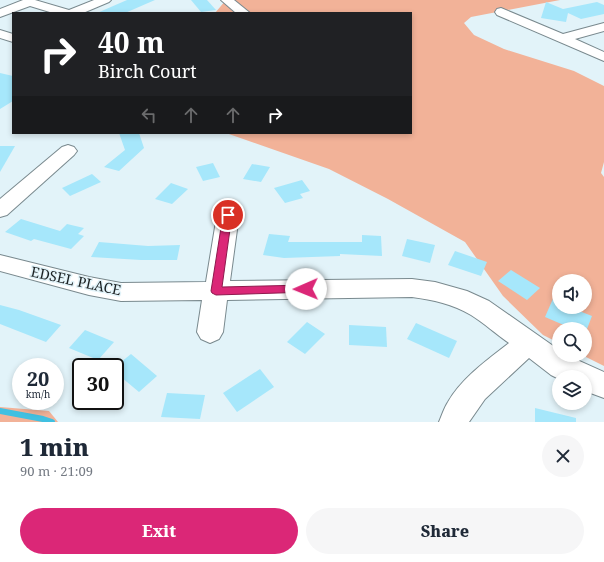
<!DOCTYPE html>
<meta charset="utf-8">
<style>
:root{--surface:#fff;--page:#f6f6f7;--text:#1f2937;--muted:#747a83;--accent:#db2777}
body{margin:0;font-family:"Noto Serif",serif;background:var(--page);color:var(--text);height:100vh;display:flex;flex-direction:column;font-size:15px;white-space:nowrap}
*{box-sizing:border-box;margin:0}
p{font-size:13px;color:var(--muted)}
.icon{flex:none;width:22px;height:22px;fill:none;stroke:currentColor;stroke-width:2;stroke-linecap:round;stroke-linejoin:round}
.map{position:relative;height:422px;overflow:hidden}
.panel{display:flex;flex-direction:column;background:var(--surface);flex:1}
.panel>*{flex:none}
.guide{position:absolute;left:12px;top:12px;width:400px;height:122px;border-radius:0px;box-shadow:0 2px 6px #0003;background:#202124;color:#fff;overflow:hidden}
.controls{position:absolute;left:552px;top:274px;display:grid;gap:8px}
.controls a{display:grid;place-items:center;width:40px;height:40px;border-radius:50%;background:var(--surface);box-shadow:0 2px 6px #0003;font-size:20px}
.speed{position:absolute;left:12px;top:358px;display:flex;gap:8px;font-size:20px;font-weight:700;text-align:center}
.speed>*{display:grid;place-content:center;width:52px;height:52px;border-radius:50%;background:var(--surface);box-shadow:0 2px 6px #0003;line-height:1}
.speed small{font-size:10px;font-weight:400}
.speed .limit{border:2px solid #111;border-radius:6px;background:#fff;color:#111}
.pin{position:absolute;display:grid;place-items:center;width:34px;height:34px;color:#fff;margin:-17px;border:2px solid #fff;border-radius:50%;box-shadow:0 1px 4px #0007}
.me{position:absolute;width:44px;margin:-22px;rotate:269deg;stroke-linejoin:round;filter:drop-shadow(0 0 3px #0008)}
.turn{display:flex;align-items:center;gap:14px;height:84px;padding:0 20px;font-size:18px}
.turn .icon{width:52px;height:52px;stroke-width:2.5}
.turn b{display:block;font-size:28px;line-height:34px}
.lanes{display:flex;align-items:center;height:38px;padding:0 20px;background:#0003;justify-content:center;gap:20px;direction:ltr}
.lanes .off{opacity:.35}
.round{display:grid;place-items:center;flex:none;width:42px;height:42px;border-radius:21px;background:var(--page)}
.head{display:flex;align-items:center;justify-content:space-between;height:68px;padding:0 20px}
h1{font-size:24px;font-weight:800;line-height:30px}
.action{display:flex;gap:8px;margin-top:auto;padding:8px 20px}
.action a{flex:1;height:46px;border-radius:24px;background:var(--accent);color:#fff;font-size:16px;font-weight:800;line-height:46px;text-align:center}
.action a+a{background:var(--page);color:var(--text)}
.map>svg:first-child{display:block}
.green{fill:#f2b298;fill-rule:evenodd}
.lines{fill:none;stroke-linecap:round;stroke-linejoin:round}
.stream{stroke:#40c0e1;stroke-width:6}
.building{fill:#a6e7fb}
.minor-casing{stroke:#79898e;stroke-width:2}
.minor{fill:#fff;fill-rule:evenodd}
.route{fill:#db2777;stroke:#8e194d}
.labels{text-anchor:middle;stroke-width:3;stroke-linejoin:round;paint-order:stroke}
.street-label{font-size:14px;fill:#1b2123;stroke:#e2f3f9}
</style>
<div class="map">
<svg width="604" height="422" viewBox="0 0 604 422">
<rect width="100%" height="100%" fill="#e2f3f9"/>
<g class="green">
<path d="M226,0H560L471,17L464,23L474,35L504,49L574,71L604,86V162L601,173L604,177V366L582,355H585V329H559V343L543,335L503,296L465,242L388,199L329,169L226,133H411V13H215ZM559,281H585V307H559Z"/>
<polygon points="0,407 49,411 58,422 0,422"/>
</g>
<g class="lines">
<polyline class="stream" points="0,411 43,419 52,422"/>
</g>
<g class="building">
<polygon points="127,0 155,0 125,13 97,13"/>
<polygon points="191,0 207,0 216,10 201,12"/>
<polygon points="546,2 563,9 597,2 604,5 604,14 581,19 568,13 566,22 541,18"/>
<polygon points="0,73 13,76 13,101 0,109"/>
<polygon points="119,133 139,133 144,148 119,171 104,167 125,150"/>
<polygon points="0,146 15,146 0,172"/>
<polygon points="213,163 220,177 203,181 196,167"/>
<polygon points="252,164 270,167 261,182 243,179"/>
<polygon points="92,174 101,182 70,196 62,188"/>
<polygon points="302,180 310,191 300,194 303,198 285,203 274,188"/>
<polygon points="171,183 188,189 172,204 155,199"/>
<polygon points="21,219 60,231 67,224 84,228 78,234 84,236 71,249 34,239 31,241 5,232"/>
<polygon points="269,234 290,236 288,242 362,242 362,235 381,236 382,256 340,254 340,256 284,258 263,255"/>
<polygon points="407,239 435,245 430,263 402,256"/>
<polygon points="99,242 148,246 180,245 177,260 141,260 91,257"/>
<polygon points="455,251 487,262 481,276 448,265"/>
<polygon points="511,270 540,288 527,300 498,281"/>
<polygon points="559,285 559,307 569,307 592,316 587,329 573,329 545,317"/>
<polygon points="0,305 19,310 61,325 46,342 0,324"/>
<polygon points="307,322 325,334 305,354 287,342"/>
<polygon points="416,323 457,341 449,358 407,339"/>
<polygon points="349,325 386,327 387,347 349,345"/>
<polygon points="85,330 114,342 98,360 69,348"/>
<polygon points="131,354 157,376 139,392 115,372 115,367"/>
<polygon points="260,369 274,387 237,412 223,393"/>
<polygon points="167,393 205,395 200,419 161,417"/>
<polygon points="535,408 576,418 576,422 535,422"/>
</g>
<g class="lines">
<defs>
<g id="minor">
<polygon points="23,0 35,0 69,10 94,0 111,0 109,2 83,13 53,13 30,6 0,17 0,9"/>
<polygon points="221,0 234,0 250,13 236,13"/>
<polygon points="501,8 563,34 604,23 604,31 575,39 604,52 604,61 497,15 495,12 497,9"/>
<polygon points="0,30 13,34 13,42 0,38"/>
<polygon points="68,145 74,147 77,151 74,155 7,215 0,217 0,199 62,147"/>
<path d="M228,208L235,210L239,215L230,281L412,279L435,282L467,291L489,301L559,350V355H566L604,372V398L585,391V377H559V379L551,375L529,358L485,399L469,422H439C442,415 444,408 448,402C462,378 487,360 509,343C496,334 484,323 471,315C453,304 433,300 412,297L227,300L223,332L219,339L210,343L201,339L197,332L202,300L121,301L89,295L0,271V255L89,277L121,283L206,282L217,215L221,210Z"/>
</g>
</defs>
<use href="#minor" class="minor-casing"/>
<use href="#minor" class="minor"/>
</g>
<polygon class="route" points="228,212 232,215 222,287 306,285 310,287 312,289 310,292 216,295 212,293 211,291 223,215"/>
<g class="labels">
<g class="street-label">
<text transform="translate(76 281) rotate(12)" y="5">EDSEL PLACE</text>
</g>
</g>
</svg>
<div class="controls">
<a><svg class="icon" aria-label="sound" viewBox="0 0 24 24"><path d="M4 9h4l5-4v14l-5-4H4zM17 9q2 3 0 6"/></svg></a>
<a><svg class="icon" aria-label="search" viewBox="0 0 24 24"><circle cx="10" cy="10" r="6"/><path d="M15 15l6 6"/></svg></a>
<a><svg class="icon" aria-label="layers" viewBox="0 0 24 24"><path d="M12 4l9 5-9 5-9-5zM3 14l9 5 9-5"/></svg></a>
</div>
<div class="speed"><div>20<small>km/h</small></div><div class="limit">30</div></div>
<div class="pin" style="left:228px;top:215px;background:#d93025"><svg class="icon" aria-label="arrive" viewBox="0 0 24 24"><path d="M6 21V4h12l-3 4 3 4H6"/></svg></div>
<svg class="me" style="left:306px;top:289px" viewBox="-20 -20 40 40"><circle r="19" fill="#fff"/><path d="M0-13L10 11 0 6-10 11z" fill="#db2777"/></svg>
<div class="guide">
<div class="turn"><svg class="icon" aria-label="right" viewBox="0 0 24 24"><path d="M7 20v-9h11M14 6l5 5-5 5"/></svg><div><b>40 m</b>Birch Court</div></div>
<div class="lanes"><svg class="icon off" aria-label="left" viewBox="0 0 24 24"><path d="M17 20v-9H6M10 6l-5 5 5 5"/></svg><svg class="icon off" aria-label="ahead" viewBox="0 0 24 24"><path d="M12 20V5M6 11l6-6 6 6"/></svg><svg class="icon off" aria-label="ahead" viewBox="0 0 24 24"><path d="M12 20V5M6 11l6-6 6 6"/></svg><svg class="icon" aria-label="right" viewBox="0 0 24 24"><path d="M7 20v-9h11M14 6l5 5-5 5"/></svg></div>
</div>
</div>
<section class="panel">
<div class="head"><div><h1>1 min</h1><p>90 m · 21:09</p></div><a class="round"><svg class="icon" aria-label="close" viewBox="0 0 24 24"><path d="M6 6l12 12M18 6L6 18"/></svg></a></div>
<div class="action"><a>Exit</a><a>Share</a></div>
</section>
